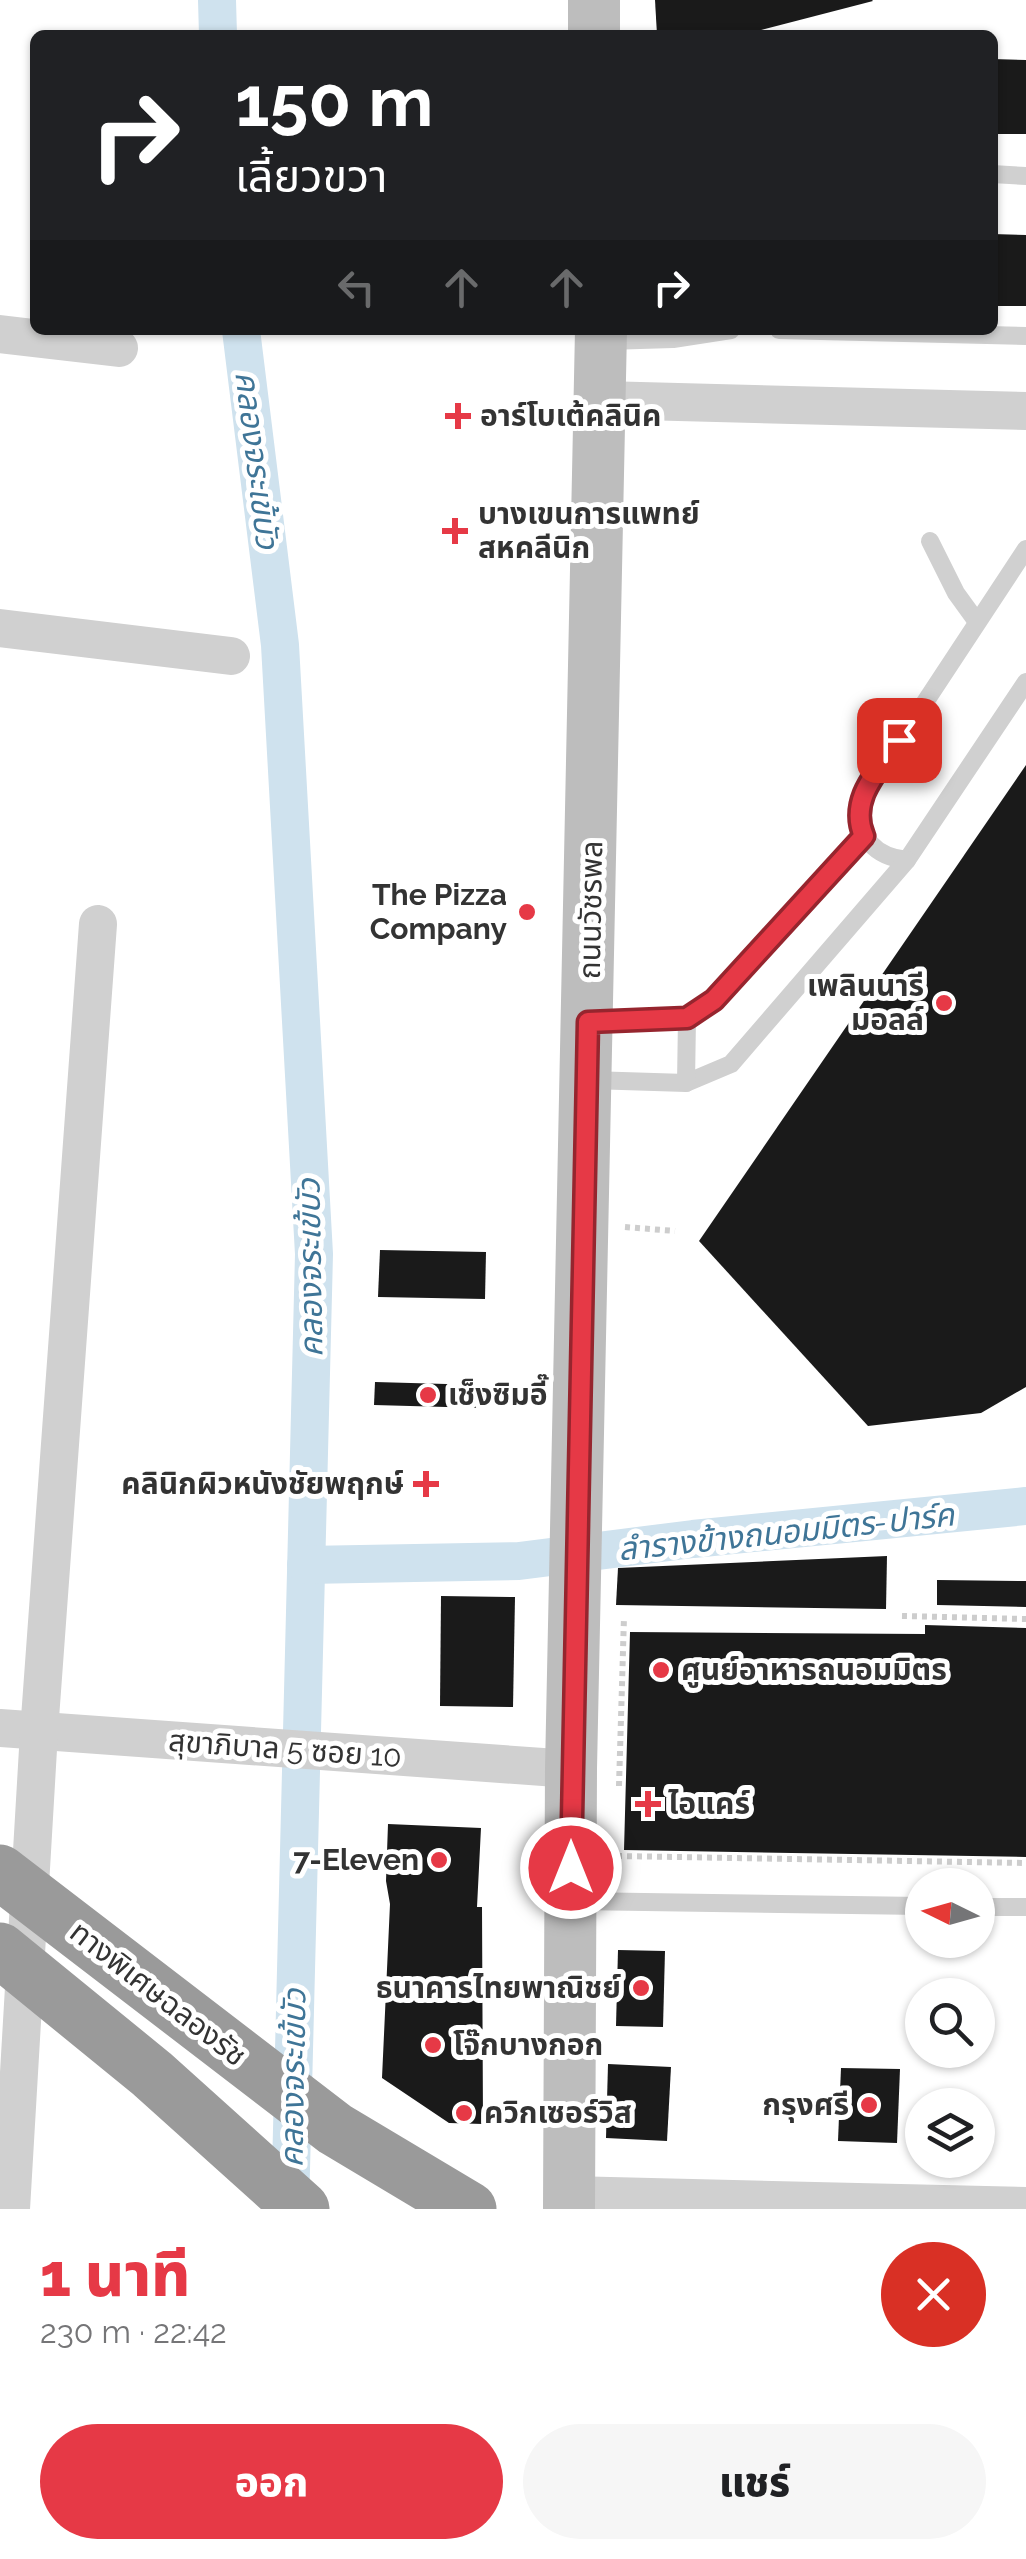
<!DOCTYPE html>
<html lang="th">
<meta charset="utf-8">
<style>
:root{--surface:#fff;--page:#f6f6f6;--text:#202124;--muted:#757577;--accent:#e63946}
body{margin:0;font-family:Raleway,"Noto Sans Thai",sans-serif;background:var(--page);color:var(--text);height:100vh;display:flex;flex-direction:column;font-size:38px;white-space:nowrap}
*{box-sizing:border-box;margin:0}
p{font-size:32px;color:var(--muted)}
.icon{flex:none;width:55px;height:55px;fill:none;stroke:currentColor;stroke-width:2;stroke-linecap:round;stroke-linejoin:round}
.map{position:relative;height:2209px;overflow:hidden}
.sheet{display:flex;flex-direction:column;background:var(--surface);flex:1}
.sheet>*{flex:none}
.hud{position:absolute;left:30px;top:30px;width:968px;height:305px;border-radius:15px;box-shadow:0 2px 8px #0004;background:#202124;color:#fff;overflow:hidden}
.needle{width:65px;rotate:275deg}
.tools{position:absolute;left:905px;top:1868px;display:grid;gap:20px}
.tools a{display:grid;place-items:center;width:90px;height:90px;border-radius:50%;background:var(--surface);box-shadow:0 2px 8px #0004;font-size:50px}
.pin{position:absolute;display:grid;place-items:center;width:85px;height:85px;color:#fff;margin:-42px;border-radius:20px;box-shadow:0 5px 15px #0006}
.me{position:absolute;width:110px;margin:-55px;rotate:0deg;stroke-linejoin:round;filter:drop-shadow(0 0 8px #0008)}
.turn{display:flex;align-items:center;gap:35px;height:210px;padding:0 40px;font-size:45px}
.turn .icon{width:130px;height:130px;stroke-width:2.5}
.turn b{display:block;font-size:70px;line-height:85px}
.lanes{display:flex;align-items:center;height:95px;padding:0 40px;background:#0003;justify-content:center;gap:50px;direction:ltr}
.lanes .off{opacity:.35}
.round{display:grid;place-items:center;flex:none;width:105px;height:105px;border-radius:52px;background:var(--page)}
.summary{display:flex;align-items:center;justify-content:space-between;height:170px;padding:0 40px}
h1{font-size:60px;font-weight:800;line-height:75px;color:var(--accent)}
.action{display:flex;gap:20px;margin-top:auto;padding:20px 40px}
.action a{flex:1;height:115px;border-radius:60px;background:var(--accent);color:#fff;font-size:40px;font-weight:800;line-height:115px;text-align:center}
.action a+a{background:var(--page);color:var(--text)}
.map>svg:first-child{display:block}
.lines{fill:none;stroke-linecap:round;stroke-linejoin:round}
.canal{stroke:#cfe2ee;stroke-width:38}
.building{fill:#1a1a1a}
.path{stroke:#cdcdcd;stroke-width:6;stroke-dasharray:5 5;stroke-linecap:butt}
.lane{stroke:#d0d0d0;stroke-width:18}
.street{stroke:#d0d0d0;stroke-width:38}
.secondary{stroke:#bdbdbd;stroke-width:52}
.highway-bridge{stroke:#9a9a9a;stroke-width:55}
.route-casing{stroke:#96252e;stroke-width:25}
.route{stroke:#e63946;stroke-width:18}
.poi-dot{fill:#e63946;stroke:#fff;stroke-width:4}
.labels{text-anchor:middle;stroke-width:10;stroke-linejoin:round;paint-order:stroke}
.poi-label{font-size:30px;font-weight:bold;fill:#333;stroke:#fff;text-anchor:start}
.street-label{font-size:30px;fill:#333;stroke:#fff}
.water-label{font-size:32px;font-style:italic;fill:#3f7597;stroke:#fff}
</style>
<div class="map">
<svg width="1026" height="2209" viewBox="0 0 1026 2209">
<rect width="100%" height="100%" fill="#fff"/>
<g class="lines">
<g class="canal">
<polyline points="217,0 218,35"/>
<polyline points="241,330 280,645 314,1254 290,2209"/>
<polyline points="306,1565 519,1561 693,1539 1026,1506"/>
</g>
</g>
<g class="building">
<polygon points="655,0 872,0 873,1 742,35 657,35"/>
<polygon points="992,59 1026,60 1026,134 992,134"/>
<polygon points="992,234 1026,235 1026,306 992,306"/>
<polygon points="436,330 501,330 501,334"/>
<polygon points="1026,765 1026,1387 981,1413 868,1426 699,1241"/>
<polygon points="380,1250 486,1252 485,1299 378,1297"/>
<polygon points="375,1382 482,1385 482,1408 374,1405"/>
<polygon points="887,1556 886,1609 616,1605 618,1568"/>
<polygon points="937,1580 1026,1581 1026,1607 937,1605"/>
<polygon points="441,1596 515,1597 513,1707 440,1706"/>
<polygon points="925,1625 1026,1628 1026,1857 624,1850 630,1632 925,1634"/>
<polygon points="388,1824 481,1828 477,1907 482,1907 483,2124 449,2123 382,2078 390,1904 386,1881"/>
<polygon points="618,1950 665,1951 663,2027 616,2026"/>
<polygon points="608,2064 671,2067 667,2141 606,2138"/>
<polygon points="841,2068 900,2069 897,2143 838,2141"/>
</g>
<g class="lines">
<g class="path">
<polyline points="625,1227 675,1231"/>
<polyline points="902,1616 1026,1619"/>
<polyline points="619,1786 624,1617"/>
<polyline points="617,1856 1026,1863"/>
</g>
<g class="lane">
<polyline points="992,174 1026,176"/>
<polyline points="779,330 1026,336"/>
<polyline points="607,341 673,339 731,330"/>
<polyline points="930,541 956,593 977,622"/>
<path d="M1026,549L858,804C857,837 875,857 907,860L1026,682"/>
<polyline points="593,1021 687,1018 697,1014 864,836"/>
<polyline points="590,1080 686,1083 731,1064 907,860"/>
<polyline points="686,1083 687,1018"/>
<polyline points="576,1901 922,1906"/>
<polyline points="978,1907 1026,1907"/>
</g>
<g class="street">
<polyline points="0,334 119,348"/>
<polyline points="602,400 1026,411"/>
<polyline points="0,628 231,656"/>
<polyline points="0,1728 571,1769"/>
<polyline points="569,2195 1026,2206"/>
<polyline points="11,2209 39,1732 98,924"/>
</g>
<g class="secondary">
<polyline points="594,0 594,35"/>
<polyline points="569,2209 571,1769 601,330"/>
</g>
<g class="highway-bridge">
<polyline points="0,1872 335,2129 469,2209"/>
<polyline points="0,1950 152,2074 302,2209"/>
</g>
</g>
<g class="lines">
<defs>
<path id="route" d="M571,1868L588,1022L687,1018L714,1000L864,836C848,799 879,770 899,740"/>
</defs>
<use href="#route" class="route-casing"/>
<use href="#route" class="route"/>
</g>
<g class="poi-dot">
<path d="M453 401h10v10h10v10h-10v10h-10v-10h-10v-10h10z"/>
<path d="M450 516h10v10h10v10h-10v10h-10v-10h-10v-10h10z"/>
<circle cx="527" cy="912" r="10"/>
<circle cx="944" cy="1003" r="10"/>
<circle cx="428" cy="1395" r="10"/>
<path d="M421 1469h10v10h10v10h-10v10h-10v-10h-10v-10h10z"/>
<circle cx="661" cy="1670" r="10"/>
<path d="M643 1789h10v10h10v10h-10v10h-10v-10h-10v-10h10z"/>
<circle cx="439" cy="1860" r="10"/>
<circle cx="641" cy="1988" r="10"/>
<circle cx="433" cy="2045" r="10"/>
<circle cx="869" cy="2105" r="10"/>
<circle cx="464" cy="2113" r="10"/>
</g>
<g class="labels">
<g class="poi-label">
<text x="480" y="426">อาร์โบเต้คลินิค</text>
<text x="478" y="524">บางเขนการแพทย์<tspan x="478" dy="34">สหคลีนิก</tspan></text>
<text x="507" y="905" text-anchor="end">The Pizza<tspan x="507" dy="34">Company</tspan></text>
<text x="924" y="996" text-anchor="end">เพลินนารี<tspan x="924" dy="34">มอลล์</tspan></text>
<text x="448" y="1405">เช็งซิมอี๊</text>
<text x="404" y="1494" text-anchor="end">คลินิกผิวหนังชัยพฤกษ์</text>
<text x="681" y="1680">ศูนย์อาหารถนอมมิตร</text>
<text x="668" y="1814">ไอแคร์</text>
<text x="419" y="1870" text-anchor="end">7-Eleven</text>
<text x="621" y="1998" text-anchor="end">ธนาคารไทยพาณิชย์</text>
<text x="453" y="2055">โจ๊กบางกอก</text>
<text x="849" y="2115" text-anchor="end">กรุงศรี</text>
<text x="484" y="2123">ควิกเซอร์วิส</text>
</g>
<g class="street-label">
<text transform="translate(591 910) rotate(-89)" y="10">ถนนวัชรพล</text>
<text transform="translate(285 1749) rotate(4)" y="10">สุขาภิบาล 5 ซอย 10</text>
<text transform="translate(158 1994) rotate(38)" y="10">ทางพิเศษฉลองรัช</text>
</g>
<g class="water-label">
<text transform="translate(257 460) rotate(83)" y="11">คลองจระเข้บัว</text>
<text transform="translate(310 1268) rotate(-91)" y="11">คลองจระเข้บัว</text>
<text transform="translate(786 1532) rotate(-6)" y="11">ลำรางข้างถนอมมิตร-ปาร์ค</text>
<text transform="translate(293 2078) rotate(-89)" y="11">คลองจระเข้บัว</text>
</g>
</g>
</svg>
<div class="tools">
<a><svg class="needle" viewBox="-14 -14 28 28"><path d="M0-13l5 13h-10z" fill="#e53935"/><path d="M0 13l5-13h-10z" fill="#757577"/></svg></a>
<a><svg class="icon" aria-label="search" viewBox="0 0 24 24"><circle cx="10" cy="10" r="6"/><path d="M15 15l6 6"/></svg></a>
<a><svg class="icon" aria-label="layers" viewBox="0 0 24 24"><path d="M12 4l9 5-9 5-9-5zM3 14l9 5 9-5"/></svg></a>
</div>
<div class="pin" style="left:899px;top:740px;background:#d93025"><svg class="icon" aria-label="arrive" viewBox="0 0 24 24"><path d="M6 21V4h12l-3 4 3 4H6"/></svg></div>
<svg class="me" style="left:571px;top:1868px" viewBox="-20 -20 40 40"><circle r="17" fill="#e63946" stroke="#fff" stroke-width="3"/><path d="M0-11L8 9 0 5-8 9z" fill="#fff"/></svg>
<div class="hud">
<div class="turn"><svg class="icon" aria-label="right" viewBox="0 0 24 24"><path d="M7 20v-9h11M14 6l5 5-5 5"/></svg><div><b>150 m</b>เลี้ยวขวา</div></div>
<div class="lanes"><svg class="icon off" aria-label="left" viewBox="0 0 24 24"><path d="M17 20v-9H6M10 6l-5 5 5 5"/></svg><svg class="icon off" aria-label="ahead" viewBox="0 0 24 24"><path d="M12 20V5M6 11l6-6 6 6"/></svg><svg class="icon off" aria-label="ahead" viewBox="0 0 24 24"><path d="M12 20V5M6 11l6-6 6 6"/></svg><svg class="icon" aria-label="right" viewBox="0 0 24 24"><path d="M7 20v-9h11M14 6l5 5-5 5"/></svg></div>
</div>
</div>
<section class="sheet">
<div class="summary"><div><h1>1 นาที</h1><p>230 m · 22:42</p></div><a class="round" style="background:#d93025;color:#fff"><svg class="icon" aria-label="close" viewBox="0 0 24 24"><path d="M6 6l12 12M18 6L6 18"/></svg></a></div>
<div class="action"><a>ออก</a><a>แชร์</a></div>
</section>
